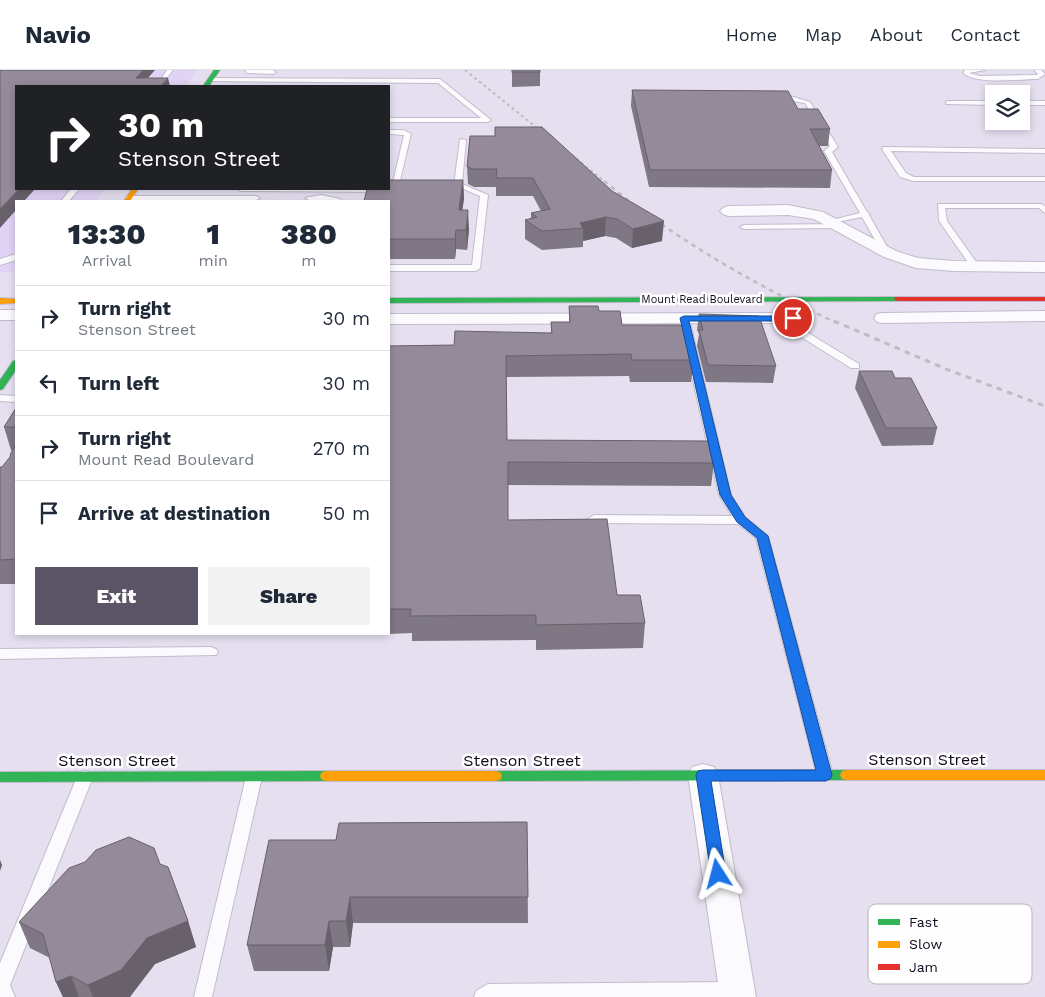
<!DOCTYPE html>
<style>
:root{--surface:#fff;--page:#f2f2f3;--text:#1f2937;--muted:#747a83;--line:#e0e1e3;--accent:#5b5466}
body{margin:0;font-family:"Work Sans",sans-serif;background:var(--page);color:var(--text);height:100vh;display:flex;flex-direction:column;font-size:19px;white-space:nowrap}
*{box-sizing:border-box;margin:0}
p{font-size:16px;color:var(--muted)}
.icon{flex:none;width:28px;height:28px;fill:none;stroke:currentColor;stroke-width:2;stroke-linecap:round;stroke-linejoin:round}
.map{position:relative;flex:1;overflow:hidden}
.panel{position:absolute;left:15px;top:130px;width:375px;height:435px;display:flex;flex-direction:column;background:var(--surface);border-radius:0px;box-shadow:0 2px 8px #0003}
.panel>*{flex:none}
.guide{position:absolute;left:15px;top:15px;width:375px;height:105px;border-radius:0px;box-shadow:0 2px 8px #0003;background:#202124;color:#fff;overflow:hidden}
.tools{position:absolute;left:985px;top:15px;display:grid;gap:10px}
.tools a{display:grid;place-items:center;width:45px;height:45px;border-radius:0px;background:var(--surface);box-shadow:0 2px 8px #0003;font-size:25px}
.pin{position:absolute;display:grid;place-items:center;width:42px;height:42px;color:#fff;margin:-21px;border:2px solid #fff;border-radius:50%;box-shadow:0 1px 5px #0007}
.me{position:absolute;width:55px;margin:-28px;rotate:351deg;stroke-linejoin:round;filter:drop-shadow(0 0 4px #0008)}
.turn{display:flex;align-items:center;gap:18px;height:105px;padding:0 20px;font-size:22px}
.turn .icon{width:65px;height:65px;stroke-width:2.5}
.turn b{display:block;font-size:35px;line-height:42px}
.eta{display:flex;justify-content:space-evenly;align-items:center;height:85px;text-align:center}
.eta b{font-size:30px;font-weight:800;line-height:35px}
.cta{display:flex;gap:10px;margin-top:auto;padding:10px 20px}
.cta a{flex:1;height:58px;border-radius:0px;background:var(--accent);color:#fff;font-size:20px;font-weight:800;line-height:58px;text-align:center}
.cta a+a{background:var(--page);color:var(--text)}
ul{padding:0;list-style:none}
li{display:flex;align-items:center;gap:15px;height:65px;padding:0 20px;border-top:1px solid var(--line)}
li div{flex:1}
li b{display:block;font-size:19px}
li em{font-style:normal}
header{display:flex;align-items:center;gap:30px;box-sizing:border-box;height:70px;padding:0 25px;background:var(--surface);border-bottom:1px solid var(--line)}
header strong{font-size:24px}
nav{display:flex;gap:28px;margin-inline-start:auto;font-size:18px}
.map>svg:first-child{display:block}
.built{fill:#e1d3f6}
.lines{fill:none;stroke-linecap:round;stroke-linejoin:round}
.lane-casing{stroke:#c2bbcd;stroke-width:2}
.street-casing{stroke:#c2bbcd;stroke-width:2}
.fast-casing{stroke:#c2bbcd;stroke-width:2}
.slow-casing{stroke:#c2bbcd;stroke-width:2}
.jam-casing{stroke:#c2bbcd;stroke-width:2}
.lane{fill:#fbfafd;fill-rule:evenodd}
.street{fill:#fbfafd;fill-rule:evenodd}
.fast{fill:#30b455;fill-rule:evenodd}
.slow{fill:#ff9f0a;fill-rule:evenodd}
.jam{fill:#e5322d;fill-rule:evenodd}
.rail-far2{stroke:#bebcc0;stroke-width:2;stroke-dasharray:3 3;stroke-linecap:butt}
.rail-far1{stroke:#bebcc0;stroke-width:2.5;stroke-dasharray:4.5 4.5;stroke-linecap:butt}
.rail{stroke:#bebcc0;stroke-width:3;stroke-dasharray:5.5 5.5;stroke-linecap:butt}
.wall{fill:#7f7784}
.shaded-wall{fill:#68616c}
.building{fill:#948a9a;stroke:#68616c}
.route{fill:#1a73e8;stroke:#114b97}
.labels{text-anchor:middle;stroke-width:5;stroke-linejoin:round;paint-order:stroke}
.far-street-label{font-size:11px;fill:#11091b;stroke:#fefefe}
.near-street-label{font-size:16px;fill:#11091b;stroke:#fefefe}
.key{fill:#fefefe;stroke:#b7b4ba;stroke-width:1}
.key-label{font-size:14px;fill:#11091b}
</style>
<header>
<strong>Navio</strong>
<nav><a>Home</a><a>Map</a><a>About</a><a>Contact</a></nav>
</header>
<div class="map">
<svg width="1045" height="927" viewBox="0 0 1045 927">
<rect width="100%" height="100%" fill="#e5dff0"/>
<polygon class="built" points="0,0 198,0 185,16 16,16 16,119 105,119 96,131 16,131 16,200 10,202 0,202"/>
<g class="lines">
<defs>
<g id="lane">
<polygon points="167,0 173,0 162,14 158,14"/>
<polygon points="245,0 273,0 276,2 273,4 247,3"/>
<path d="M965,0H985L969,3L980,6L1037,5L1038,4L1034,0H1041L1045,4L1038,9C1019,9 977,15 963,3Z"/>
<polygon points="210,8 440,9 491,50 488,52 389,52 389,48 481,48 438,13 208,11"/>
<polygon points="790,26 810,32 838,77 832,82 867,142 870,144 869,145 890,182 889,184 883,184 862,147 832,153 828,151 860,143 824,81 830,76 805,33 773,28 776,26"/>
<polygon points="948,31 994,31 994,35 946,34 946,32"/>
<rect x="1021" y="31" width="24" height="4"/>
<polygon points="389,60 404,60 411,64 398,119 385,122 241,121 237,119 389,119 389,116 392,116 404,65 389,64"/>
<polygon points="460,69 466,70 462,114 488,125 480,198 476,201 389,201 389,195 472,195 480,126 454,115"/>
<polygon points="883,77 1045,79 1045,83 891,81 906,103 914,107 1045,107 1045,111 913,111 900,107 882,79"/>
<polygon points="71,119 79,119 69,131 61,131"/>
<polygon points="321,125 340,129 341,131 309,130 305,128"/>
<polygon points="126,126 256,126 260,128 256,130 126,130"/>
<polygon points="938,134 1041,134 1045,136 1045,143 1039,138 945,138 947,151 979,196 975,199 972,198 939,151"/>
<polygon points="844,154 844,158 841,158 744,159 740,157 744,155"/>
<polygon points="16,184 16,190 0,195 0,189"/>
<polygon points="793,245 796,246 805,261 859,294 859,298 851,298 798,265 788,248"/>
<polygon points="684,246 689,249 731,425 746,448 768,466 833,705 831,709 825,711 819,709 817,705 756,468 738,454 594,453 588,449 594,445 732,446 719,425 679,249"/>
<polygon points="0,325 16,326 16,332 0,331"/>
<polygon points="211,577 216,579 218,582 216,585 0,589 0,579"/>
<polygon points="85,701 91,703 93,707 10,915 15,927 0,927 0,893 77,707 79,703"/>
<polygon points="254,701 260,703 262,707 212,927 194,927 246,707 248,703"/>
<polygon points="734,912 741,915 743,921 741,927 474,927 476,921 488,914"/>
</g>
<g id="street">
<polygon points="788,135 823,142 896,181 918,188 954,191 1045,192 1045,202 954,201 916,198 884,187 814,149 788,145 728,146 723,144 720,141 723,138 728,136"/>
<rect x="0" y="240" width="16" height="10"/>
<polygon points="1045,241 1045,251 883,253 877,252 874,248 877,244 883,243"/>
<polygon points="797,243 803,244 806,248 803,252 797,253 389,254 389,244"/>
<polygon points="703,694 714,697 718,705 756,927 720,927 688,705 692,697"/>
</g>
<g id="fast">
<polygon points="214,0 220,0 209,16 203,16"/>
<polygon points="898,227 902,229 901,231 389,233 389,228"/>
<polygon points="16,290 16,300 3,319 0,320 0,310 13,291"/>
<polygon points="847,700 852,701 854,705 852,709 847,710 495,711 490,710 488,706 490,702 495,701"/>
<polygon points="327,701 332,702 334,706 332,710 327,711 0,712 0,702"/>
</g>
<g id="slow">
<polygon points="132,119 138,119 130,131 124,131"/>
<polygon points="0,228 16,229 16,233 0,234"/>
<polygon points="847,700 1045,700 1045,710 847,710 842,709 840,705 842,701"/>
<polygon points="327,701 495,701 500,702 502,706 500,710 495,711 327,711 322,710 320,706 322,702"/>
</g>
<polygon id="jam" points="895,227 1045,227 1045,231 898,231 894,229"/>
</defs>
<use href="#lane" class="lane-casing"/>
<use href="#street" class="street-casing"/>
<use href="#fast" class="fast-casing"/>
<use href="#slow" class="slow-casing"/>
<use href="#jam" class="jam-casing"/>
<use href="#lane" class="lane"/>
<use href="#street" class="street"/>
<use href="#fast" class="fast"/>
<use href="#slow" class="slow"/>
<use href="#jam" class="jam"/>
<g class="rail-far2">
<polyline points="465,0 547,66"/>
<polyline points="567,81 605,112"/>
</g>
<path class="rail-far1" d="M604,111C675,169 753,214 837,253"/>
<polyline class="rail" points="834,251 946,299 1045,336"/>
</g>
<g class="wall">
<polygon points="512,0 540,0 540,16 512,17"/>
<polygon points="632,20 830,59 828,76 819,76 832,100 830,118 649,117 631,36"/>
<polygon points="470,66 662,171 632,178 616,168 605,166 583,171 583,177 542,180 525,169 525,150 531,148 531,143 541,141 533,126 496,126 496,117 474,117 468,114 467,97"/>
<polygon points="463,110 464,128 462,140 469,159 467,180 456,179 455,189 389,189 389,131"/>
<polygon points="569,236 599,241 622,255 694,290 691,312 630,312 629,306 506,307 507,370 714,393 711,416 508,415 508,450 617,525 645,553 643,578 536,580 536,570 412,571 412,563 389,564 389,276 454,275 551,263 551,252 569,252"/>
<polygon points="699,244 776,296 773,313 706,312 697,276 699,264 697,260"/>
<polygon points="859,301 895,308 937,358 933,375 882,376 855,318"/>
<polygon points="16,338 16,514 0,514 0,397 2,397 10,387 13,380 11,380 4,357"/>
<polygon points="316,564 384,564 316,565"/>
<polygon points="527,752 528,853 353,853 350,877 333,877 329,901 254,901 247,875 336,770"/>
<polygon points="160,794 188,851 196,877 155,894 129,927 63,927 56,912 50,888 30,878 19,852"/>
</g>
<g class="shaded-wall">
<polygon points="143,0 155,0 141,16 136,8"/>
<polygon points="168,8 170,16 161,16"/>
<polygon points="463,110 464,128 460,159 459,140"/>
<polygon points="19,119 35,119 24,131 16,131 16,140 0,158 0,139"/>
<polygon points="468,140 469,159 467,180 466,160"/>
<polygon points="606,147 605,166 583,171 583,158 580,153"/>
<polygon points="664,151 662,171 632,178 633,159"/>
<polygon points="456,160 456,179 455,189 455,169"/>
<polygon points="0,790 2,795 0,801"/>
<polygon points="350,827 353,853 350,877 346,851"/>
<polygon points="188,851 196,877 155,894 130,927 93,927 88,915 147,868"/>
<polygon points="329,851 333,877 329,901 325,875"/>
<polygon points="71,906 79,927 63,927 56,912"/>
</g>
<g class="building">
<polygon points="0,0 143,0 136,8 168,8 161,16 16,16 16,119 19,119 0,139"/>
<rect x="512" y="0" width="28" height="2"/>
<polygon points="632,20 788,21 798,39 818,39 830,59 810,59 832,100 650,100"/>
<polygon points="495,57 542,57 612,121 664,151 633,159 617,149 606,147 580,153 583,158 542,161 525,150 537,147 531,143 550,139 533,108 496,108 497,99 473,99 467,97 470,66 495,66"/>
<polygon points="389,110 463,110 459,140 468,140 466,160 456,160 455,169 389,169 389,131 364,131 367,119 389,119"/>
<polygon points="569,236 598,236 599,241 620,241 622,255 685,255 694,290 632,290 631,284 506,286 507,370 709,371 714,393 508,392 508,450 607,449 617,525 640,525 645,553 536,555 536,545 410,546 411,539 389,539 389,276 454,275 455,261 552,263 551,252 570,252"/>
<polygon points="699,244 759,246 776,296 708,295 699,260 703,260"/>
<polygon points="859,301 892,301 895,308 911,308 937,358 886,358"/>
<polygon points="16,338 16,357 4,357"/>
<polygon points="16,374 16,489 0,490 0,397 2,397 10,387 11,383"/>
<polygon points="527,752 528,827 350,827 346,851 329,851 325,875 247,875 269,770 336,770 339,753"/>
<polygon points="129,767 154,778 160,794 168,797 188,851 147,868 121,900 88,915 71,906 56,912 43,864 19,852 69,798 85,792 96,780"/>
</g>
<polygon class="route" points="684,246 793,246 797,248 793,251 689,251 731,425 745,447 768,466 832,705 830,709 825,711 711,711 726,804 724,809 718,811 713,809 711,804 696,705 698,701 703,700 816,700 757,468 737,452 720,425 680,248"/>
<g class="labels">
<g class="far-street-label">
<text x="702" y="233">Mount Read Boulevard</text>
</g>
<g class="near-street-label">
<text x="927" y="695">Stenson Street</text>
<text x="117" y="696">Stenson Street</text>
<text x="522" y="696">Stenson Street</text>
</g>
</g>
<rect x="868" y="834" width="164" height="80" rx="8" class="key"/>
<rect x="878" y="849" width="22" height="6" fill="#30b455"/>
<rect x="878" y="871" width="22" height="7" fill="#ff9f0a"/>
<rect x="878" y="894" width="22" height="6" fill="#e5322d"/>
<g class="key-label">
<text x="909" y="857">Fast</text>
<text x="909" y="879">Slow</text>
<text x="909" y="902">Jam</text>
</g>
</svg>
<div class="tools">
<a><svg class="icon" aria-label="layers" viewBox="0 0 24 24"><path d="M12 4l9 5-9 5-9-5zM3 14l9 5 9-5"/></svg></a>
</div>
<div class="pin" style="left:793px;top:248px;background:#d93025"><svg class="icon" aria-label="arrive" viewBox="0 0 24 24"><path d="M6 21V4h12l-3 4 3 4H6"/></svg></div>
<svg class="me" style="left:718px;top:804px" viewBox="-20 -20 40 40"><path d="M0-17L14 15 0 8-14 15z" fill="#1a73e8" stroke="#fff" stroke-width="4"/></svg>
<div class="guide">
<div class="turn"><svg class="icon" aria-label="right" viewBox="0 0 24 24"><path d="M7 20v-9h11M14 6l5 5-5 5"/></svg><div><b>30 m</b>Stenson Street</div></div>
</div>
<section class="panel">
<div class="eta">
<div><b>13:30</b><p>Arrival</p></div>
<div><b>1</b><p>min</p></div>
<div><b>380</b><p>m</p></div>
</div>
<ul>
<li><svg class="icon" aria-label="right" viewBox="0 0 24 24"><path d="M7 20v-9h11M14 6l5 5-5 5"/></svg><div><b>Turn right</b><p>Stenson Street</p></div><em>30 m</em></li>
<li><svg class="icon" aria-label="left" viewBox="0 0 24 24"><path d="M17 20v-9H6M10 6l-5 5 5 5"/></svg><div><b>Turn left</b></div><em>30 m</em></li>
<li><svg class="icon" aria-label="right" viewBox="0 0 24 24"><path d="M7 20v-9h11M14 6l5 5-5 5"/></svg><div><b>Turn right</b><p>Mount Read Boulevard</p></div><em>270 m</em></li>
<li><svg class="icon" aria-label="arrive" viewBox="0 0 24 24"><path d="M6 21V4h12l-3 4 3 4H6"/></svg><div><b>Arrive at destination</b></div><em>50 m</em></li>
</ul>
<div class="cta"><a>Exit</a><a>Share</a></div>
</section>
</div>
